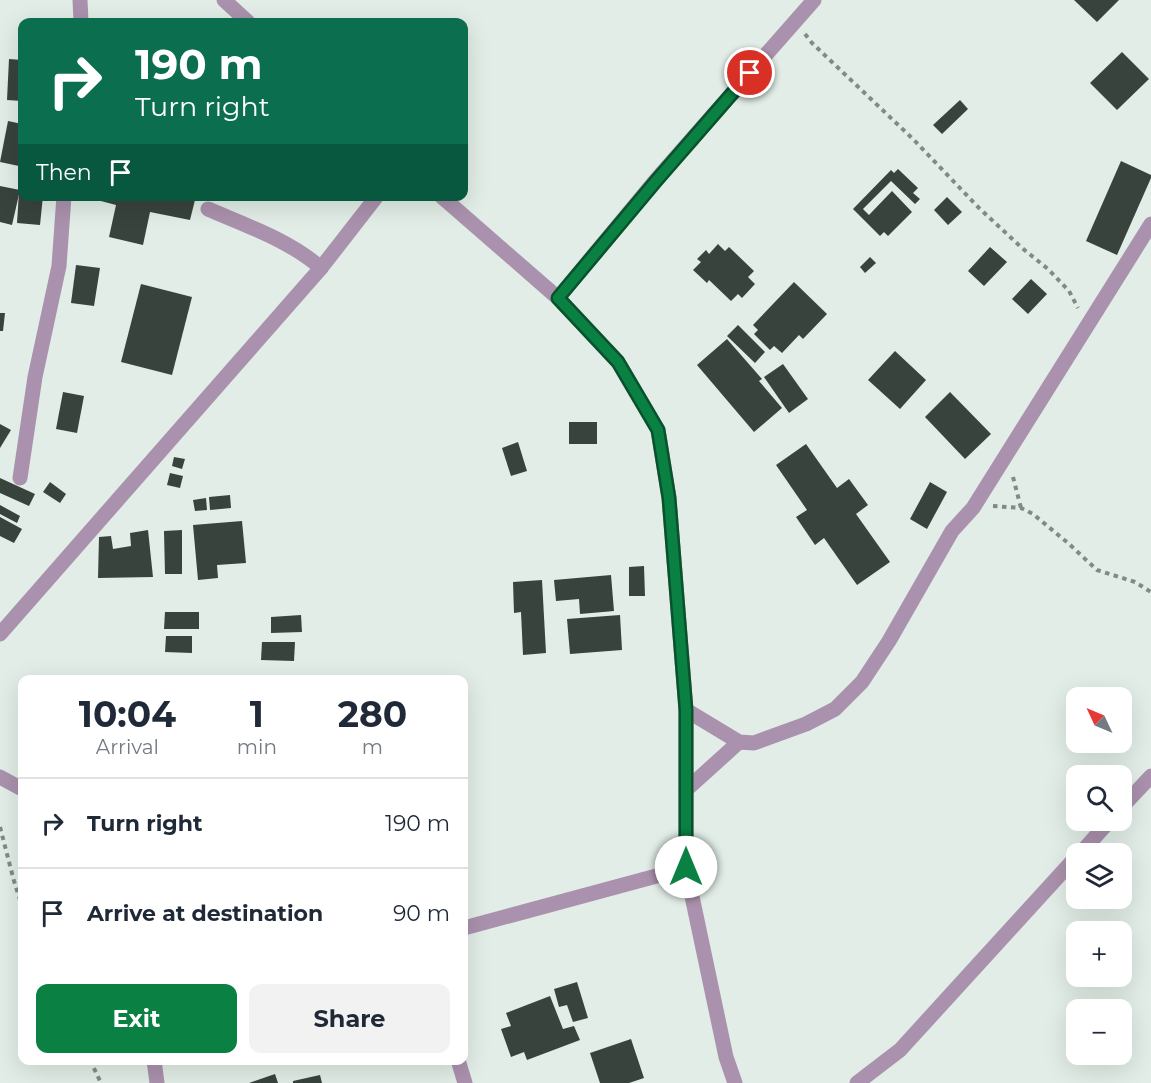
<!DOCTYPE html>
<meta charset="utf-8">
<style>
:root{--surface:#fff;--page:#f2f2f3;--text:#1f2937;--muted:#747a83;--line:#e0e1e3;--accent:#0b8043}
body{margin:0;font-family:Montserrat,sans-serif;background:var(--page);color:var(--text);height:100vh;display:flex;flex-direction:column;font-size:22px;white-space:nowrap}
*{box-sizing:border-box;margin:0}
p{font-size:20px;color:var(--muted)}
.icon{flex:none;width:33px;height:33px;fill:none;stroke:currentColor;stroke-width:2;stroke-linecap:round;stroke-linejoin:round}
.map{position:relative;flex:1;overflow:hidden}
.details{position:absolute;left:18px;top:675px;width:450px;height:390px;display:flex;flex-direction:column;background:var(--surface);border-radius:12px;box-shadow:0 6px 24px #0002}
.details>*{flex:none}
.banner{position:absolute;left:18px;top:18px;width:450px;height:183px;border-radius:12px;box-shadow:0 6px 24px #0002;background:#0b6e4f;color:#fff;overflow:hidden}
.needle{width:39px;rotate:314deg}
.controls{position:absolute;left:1066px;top:687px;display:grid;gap:12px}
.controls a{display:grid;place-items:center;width:66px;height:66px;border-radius:12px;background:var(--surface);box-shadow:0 6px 24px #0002;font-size:30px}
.pin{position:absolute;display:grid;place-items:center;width:51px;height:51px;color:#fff;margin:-26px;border:3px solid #fff;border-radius:50%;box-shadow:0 2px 6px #0007}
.me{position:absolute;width:66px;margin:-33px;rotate:0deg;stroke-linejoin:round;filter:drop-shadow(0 0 4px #0008)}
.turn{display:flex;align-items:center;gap:21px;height:126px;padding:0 18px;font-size:27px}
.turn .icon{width:78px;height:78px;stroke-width:2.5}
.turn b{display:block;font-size:42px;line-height:51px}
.then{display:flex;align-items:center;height:57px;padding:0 18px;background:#0003;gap:12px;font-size:22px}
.eta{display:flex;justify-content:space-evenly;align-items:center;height:102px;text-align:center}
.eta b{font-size:36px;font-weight:700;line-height:42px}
.button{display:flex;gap:12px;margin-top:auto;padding:12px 18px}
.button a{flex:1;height:69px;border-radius:12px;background:var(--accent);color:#fff;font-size:24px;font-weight:700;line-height:69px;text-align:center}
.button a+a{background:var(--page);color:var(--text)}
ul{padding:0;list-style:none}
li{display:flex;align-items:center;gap:18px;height:90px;padding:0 18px;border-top:2px solid var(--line)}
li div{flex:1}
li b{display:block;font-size:22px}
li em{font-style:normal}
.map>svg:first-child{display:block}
.building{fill:#39433e}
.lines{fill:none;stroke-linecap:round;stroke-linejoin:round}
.path{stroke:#828a85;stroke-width:4;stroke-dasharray:4.5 4.5;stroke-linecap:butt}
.minor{stroke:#aa91ad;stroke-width:15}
.route-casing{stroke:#07532c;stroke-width:15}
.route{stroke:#0b8043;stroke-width:10}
</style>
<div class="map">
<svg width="1151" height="1083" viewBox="0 0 1151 1083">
<rect width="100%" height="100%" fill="#e1ede6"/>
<g class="building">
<polygon points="1074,0 1119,0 1097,22"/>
<polygon points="1122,52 1149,79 1117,110 1090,83"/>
<polygon points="9,59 22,60 22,101 7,100"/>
<polygon points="960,100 968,109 942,134 933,125"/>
<polygon points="8,121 22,124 22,151 19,166 0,162"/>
<polygon points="1121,161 1151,175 1151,178 1117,255 1086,241"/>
<polygon points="898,169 918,188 913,193 920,199 915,204 891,181 863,209 869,215 892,191 912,212 888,236 884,232 880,236 853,209 891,170 894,173"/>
<polygon points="0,186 20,190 12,225 0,222"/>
<polygon points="19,192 22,192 22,196 43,196 40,225 17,223"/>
<polygon points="82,196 196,196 190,220 150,212 143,245 109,237 116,205"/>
<polygon points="947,197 962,212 948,225 934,210"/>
<polygon points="718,244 725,251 729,247 754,271 748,277 755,284 742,298 738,294 731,301 709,280 707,283 693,270 701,262 697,259 706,250 709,254"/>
<polygon points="990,247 1007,262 984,286 968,271"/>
<polygon points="870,257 876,263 865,273 860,267"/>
<polygon points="76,265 100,268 94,306 71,303"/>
<polygon points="1031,279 1047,294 1028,314 1012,299"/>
<polygon points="794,282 827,314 803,339 799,335 782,353 774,346 770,350 754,334 758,330 753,325"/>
<polygon points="141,284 192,297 172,375 121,362"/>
<polygon points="0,313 5,313 3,331 0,331"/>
<polygon points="738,325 765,352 755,363 727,336"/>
<polygon points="727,339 762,379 759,381 782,408 754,432 697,365"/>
<polygon points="895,351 926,380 900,409 868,380"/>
<polygon points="783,364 808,399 789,413 764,377"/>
<polygon points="63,392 84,396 77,433 56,429"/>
<polygon points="950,392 991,434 965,459 925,417"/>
<rect x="569" y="422" width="28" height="22"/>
<polygon points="0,424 11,430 0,448"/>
<polygon points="518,442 527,471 511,476 502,448"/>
<polygon points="806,444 837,488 849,479 868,505 856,514 890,562 857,585 824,538 815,545 796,517 807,510 776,465"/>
<polygon points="174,457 185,459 182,469 172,466"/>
<polygon points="170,473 183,476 180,488 167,485"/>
<polygon points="0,478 35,494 29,506 0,493"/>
<polygon points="50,482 66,494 60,503 43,492"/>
<polygon points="930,482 947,492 927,529 910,519"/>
<polygon points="230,495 231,508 210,510 209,497"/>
<polygon points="206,498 207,510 195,511 193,500"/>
<polygon points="0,505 20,516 17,523 0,514"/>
<polygon points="0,517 22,529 14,543 0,536"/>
<polygon points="242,521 246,563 217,565 218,578 198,580 193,525"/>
<polygon points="148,530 153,577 98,578 99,537 111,536 113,549 131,546 130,533"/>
<polygon points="182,530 182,574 165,574 164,531"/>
<polygon points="644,566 645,596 629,596 629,567"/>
<polygon points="611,575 614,611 580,614 579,599 556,601 554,580"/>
<polygon points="542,580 546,653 523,655 521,612 514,613 513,582"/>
<polygon points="165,612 199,612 199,629 164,629"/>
<polygon points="301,615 302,632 271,633 271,617"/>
<polygon points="620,615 622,650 570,654 567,619"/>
<polygon points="166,636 192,636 192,653 165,652"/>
<polygon points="262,642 295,642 294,661 261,660"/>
<polygon points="577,982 588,1018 573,1022 567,1005 559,1007 554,989"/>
<polygon points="550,996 563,1029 574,1026 580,1040 527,1060 524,1052 511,1057 501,1029 511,1026 506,1013"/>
<polygon points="631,1039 644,1078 629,1083 600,1083 590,1053"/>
<polygon points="275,1074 278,1083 249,1083"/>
<polygon points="320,1075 322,1083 293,1083 293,1081"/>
</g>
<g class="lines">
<g class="path">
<polyline points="805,34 812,43 913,139 979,208 1022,248 1048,269 1069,291 1078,308"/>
<polyline points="1013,477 1021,508"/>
<polyline points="993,506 1021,508 1033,514 1068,543 1097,570 1135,582 1151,592"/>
<polyline points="0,827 14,881 22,906"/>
<polyline points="90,1060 101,1083"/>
</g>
<g class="minor">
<polyline points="80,0 81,22"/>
<polyline points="224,0 248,22"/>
<polyline points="441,196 558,298 618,362 658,430 669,498 686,710 686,868 726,1057 735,1083"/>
<path d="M208,209C247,226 289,240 321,268"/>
<polyline points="558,298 655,181 814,0"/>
<polyline points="20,478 35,377 59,266 64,196"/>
<polyline points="0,634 321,268 377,196"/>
<polyline points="686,710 739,742 754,743 806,724 835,709 862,682 889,641 952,531 973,508 1151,224"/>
<polyline points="0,777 22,789"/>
<polyline points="686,790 739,742"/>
<polyline points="1122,807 1151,776"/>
<polyline points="1080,854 1110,820"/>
<polyline points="464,928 686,868"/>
<polyline points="154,1060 157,1083"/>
<polyline points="458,1060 465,1083"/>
<polyline points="857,1083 900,1050 1077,856"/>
</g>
</g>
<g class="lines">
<defs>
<polyline id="route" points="686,867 686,710 669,498 658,430 618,362 558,298 656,181 750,73"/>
</defs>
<use href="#route" class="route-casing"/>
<use href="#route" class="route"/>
</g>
</svg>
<div class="controls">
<a><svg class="needle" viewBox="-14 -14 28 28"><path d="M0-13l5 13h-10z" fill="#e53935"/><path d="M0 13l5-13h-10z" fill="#747a83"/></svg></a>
<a><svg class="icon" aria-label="search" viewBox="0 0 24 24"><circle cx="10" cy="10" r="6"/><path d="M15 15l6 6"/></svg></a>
<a><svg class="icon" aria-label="layers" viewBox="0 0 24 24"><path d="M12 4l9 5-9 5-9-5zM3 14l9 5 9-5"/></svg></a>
<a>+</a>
<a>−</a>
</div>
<div class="pin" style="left:750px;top:73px;background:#d93025"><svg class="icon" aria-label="arrive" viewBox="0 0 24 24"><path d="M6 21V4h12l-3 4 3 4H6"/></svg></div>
<svg class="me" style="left:686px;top:867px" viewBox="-20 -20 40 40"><circle r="19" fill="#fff"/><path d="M0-13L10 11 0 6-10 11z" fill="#0b8043"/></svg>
<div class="banner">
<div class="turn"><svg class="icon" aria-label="right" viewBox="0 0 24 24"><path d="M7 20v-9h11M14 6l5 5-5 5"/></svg><div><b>190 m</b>Turn right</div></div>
<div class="then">Then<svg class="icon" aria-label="arrive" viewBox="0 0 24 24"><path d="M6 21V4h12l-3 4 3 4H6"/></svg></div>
</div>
<section class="details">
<div class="eta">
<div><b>10:04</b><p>Arrival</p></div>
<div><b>1</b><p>min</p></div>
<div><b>280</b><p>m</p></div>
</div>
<ul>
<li><svg class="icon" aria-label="right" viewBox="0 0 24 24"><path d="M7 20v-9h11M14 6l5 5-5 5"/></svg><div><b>Turn right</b></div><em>190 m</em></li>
<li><svg class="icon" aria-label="arrive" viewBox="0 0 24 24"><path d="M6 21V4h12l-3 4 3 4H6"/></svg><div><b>Arrive at destination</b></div><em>90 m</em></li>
</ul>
<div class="button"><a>Exit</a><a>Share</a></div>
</section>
</div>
